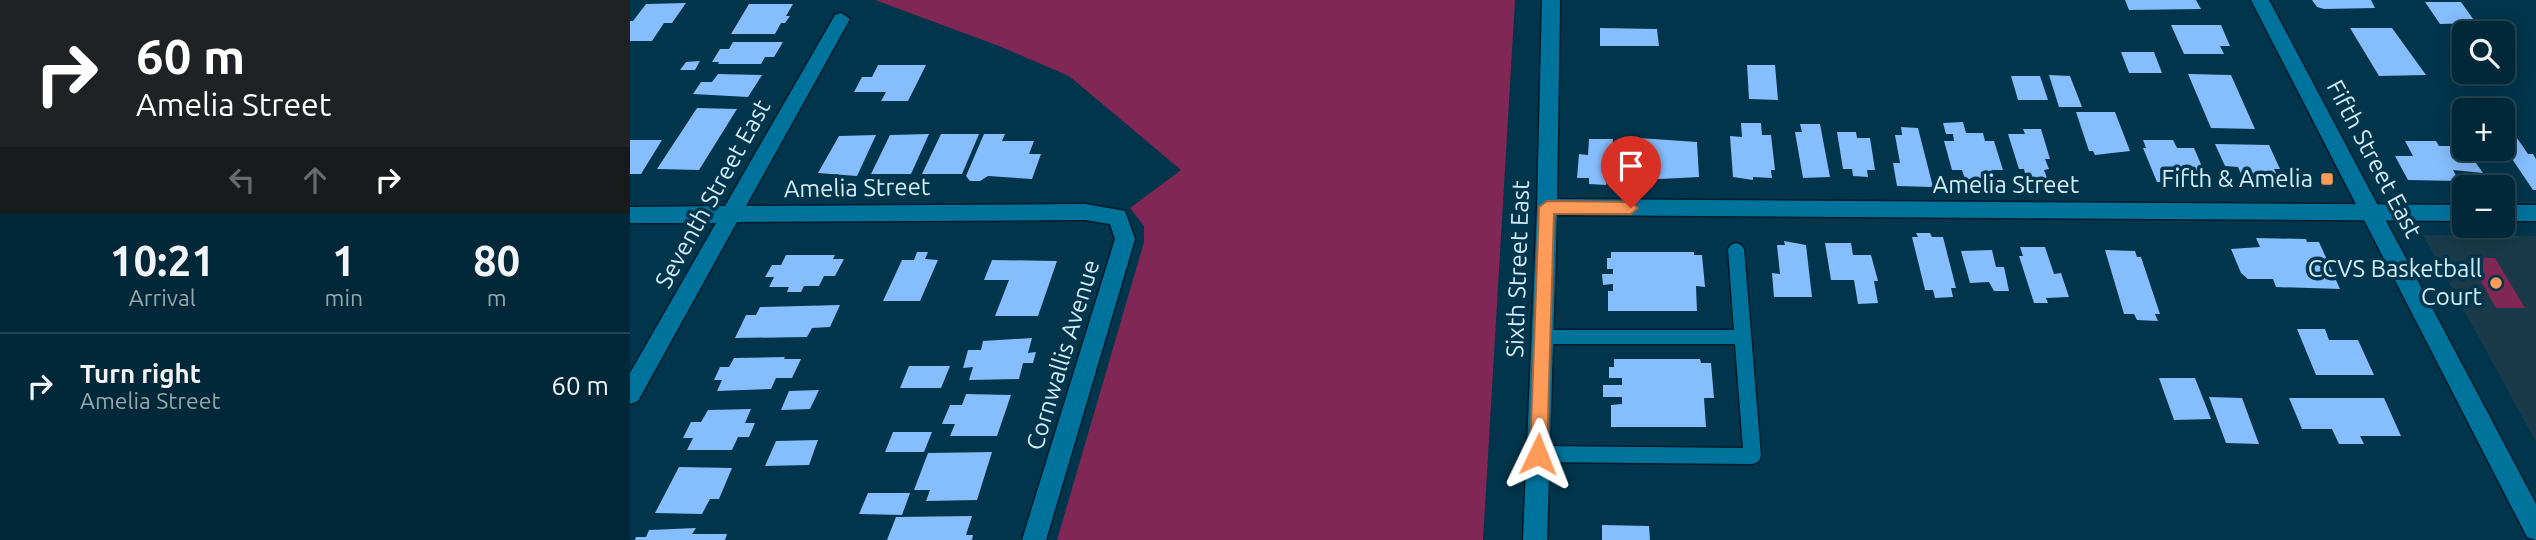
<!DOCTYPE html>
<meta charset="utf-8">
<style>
:root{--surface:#002838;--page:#0e3443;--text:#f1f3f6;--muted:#95a6ae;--line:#224453}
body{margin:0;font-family:Ubuntu,sans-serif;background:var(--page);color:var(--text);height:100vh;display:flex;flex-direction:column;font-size:26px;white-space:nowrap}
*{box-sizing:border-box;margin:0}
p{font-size:23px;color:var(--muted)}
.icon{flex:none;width:38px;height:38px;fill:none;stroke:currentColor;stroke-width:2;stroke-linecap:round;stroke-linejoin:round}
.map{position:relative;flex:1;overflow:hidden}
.details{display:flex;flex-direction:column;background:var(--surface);width:630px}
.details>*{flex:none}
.hud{background:#202124;color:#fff;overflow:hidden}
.controls{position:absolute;left:1822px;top:21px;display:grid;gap:14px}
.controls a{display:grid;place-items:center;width:63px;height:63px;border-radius:10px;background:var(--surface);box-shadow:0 4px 18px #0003,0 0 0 2px var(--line);font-size:35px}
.pin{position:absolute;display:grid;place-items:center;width:60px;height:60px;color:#fff;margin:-72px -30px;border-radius:50% 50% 50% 0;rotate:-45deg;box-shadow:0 0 7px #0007}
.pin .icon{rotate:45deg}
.me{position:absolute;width:77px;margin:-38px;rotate:2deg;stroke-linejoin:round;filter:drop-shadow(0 0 5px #0008)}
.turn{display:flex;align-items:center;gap:24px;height:147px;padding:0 21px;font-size:32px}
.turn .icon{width:91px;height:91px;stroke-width:2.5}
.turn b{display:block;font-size:49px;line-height:60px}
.lanes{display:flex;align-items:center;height:66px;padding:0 21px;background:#0003;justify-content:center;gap:35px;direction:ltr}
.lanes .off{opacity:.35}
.eta{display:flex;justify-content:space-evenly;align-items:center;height:119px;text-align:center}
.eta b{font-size:42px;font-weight:700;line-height:49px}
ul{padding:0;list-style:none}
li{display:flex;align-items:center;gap:21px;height:105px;padding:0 21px;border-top:2px solid var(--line)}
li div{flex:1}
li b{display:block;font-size:26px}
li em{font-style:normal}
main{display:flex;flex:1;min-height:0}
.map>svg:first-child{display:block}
.built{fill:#1a3a4a}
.green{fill:#802755}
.building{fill:#86bdfc}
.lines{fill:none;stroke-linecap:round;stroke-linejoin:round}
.service-casing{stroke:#001b29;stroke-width:3}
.minor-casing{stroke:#001b29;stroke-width:3}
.tertiary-casing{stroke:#001b29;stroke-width:3}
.service{fill:#00739d;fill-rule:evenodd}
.minor{fill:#00739d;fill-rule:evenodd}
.tertiary{fill:#00739d;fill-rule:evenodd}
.route{fill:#fe9b59;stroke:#a5653a;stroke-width:2}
.poi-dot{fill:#fe9b59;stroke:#00354b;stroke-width:2.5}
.labels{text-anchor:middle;stroke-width:7;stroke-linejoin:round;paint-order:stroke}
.street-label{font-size:24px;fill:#d3ecfa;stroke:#00354b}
.poi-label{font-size:24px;fill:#d3ecfa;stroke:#00354b;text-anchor:end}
</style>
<main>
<section class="details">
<div class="hud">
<div class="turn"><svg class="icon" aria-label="right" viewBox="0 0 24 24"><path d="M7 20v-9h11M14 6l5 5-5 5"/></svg><div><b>60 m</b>Amelia Street</div></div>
<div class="lanes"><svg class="icon off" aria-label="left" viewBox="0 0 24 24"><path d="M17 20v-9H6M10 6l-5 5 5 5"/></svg><svg class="icon off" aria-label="ahead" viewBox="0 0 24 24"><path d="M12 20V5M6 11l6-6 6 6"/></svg><svg class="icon" aria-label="right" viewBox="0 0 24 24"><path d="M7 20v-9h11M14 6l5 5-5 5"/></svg></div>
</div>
<div class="eta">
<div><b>10:21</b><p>Arrival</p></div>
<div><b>1</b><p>min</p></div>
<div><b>80</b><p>m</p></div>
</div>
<ul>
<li><svg class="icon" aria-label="right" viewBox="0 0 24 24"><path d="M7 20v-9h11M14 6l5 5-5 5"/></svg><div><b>Turn right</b><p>Amelia Street</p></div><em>60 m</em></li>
</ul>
</section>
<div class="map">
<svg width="1906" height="540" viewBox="0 0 1906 540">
<rect width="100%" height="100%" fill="#00354b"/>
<polygon class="built" points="1793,235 1906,236 1906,442"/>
<g class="green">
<polygon points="245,0 885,0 853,540 427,540 514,242 514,226 500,208 551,170 439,76 369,46"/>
<polygon points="1838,258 1865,258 1895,308 1866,308"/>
</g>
<g class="building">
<polygon points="1495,0 1566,0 1571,9 1499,10"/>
<polygon points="1682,0 1741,0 1745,8 1694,9 1687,7"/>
<polygon points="1795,2 1831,2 1846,23 1810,24"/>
<polygon points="56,3 42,23 34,23 22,41 0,41 0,21 3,21 16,4"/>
<polygon points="119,4 163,4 156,16 160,16 155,23 151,23 145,34 101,34"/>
<polygon points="1541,25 1591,25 1600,46 1590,46 1594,54 1554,54"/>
<polygon points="970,28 1027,29 1029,46 970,46"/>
<polygon points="1720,28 1762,28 1796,75 1749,76"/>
<polygon points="103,42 153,42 144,57 135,57 131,64 88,64 89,62 82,62 90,49 99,49"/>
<polygon points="1491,52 1524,52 1532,73 1499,73"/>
<polygon points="70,61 65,70 50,70 56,62"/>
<polygon points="248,65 296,65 278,101 251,101 256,92 224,92 232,77 242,77"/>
<polygon points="1117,65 1145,65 1148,100 1119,99"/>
<polygon points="88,74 132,75 118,97 63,94 71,82 82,82"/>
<polygon points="1558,74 1601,75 1625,129 1581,128"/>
<polygon points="1419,75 1440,76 1452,107 1429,107"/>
<polygon points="1381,76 1410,76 1418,100 1388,100"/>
<polygon points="67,108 107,109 69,170 27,169"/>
<polygon points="1446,112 1485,112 1500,151 1465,155 1463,151 1459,151"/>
<polygon points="1333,122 1336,133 1353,133 1355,141 1364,141 1373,170 1362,170 1364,179 1335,179 1332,170 1322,170 1314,141 1324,141 1323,134 1316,134 1313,123"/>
<polygon points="1111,123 1131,123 1132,135 1141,135 1145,170 1141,170 1142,178 1123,177 1123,180 1103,177 1100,136 1112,137"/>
<polygon points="1170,124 1190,124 1200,177 1173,178 1165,132 1172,132"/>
<polygon points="1271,127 1288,128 1303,187 1267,186 1263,163 1270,163 1265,135 1272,135"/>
<polygon points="1393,129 1411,129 1420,159 1415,159 1419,169 1414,170 1417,178 1396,178 1394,169 1389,169 1378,134 1395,134"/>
<polygon points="1207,132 1226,132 1227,138 1240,138 1245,170 1237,170 1238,177 1223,176 1222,169 1213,169"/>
<polygon points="299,134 281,174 241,174 260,135"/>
<polygon points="311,134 349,134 332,174 292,174"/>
<polygon points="354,134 375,134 372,141 404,141 399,154 411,154 402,179 358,176 350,181 340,181 336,176"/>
<polygon points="246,135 227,176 188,173 209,136"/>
<polygon points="1009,138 1067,142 1069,177 1010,180"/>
<polygon points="1872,138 1887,138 1898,154 1903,154 1906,159 1906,190 1903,190 1872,144"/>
<polygon points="959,139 983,139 982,154 988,154 987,178 977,177 976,185 959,184 959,178 947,178 949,154 958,155"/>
<polygon points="0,140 32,140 11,174 0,174"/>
<polygon points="1513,140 1543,140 1547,148 1564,148 1576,176 1553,176 1556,182 1527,182 1513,148 1516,148"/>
<polygon points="1775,141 1806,141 1809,146 1834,146 1853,173 1823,170 1829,181 1778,180 1765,156 1783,156"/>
<polygon points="1585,144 1639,145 1650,169 1644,169 1651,183 1615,183 1608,167 1595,166"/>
<polygon points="1286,233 1300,233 1302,237 1313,237 1326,288 1321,288 1323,297 1305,298 1303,290 1295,290 1282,237 1288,237"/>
<polygon points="1626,238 1676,239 1677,242 1689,242 1710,289 1646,287 1643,279 1618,279 1611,273 1601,249 1630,247"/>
<polygon points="1154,241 1176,245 1182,297 1144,297 1142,273 1150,274 1147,245 1155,245"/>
<polygon points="1195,243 1221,243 1223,255 1241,255 1248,281 1244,281 1248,303 1228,304 1224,280 1201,280"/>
<polygon points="1390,247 1415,247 1424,274 1431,273 1439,297 1416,298 1418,303 1404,303 1389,256 1393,256"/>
<polygon points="1362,250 1366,267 1374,267 1379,291 1364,291 1359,282 1340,283 1331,251"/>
<polygon points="1475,250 1505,251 1507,257 1511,257 1530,314 1525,314 1528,321 1507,320 1504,314 1494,314"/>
<polygon points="287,252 298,252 295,259 308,260 290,301 253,301 272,260 284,260"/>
<polygon points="981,252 1064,252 1064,255 1072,255 1075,287 1066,286 1067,311 978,311 978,291 983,291 983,284 973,285 972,274 983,274 983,269 977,269 977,258 981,258"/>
<polygon points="156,255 205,255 203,259 214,259 205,276 194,276 189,286 174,286 171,292 157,292 159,287 139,287 144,277 135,277 142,265 151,265"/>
<polygon points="362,260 427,261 408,316 365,316 379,280 354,280"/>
<polygon points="210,305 200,327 182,328 177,337 105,338 116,315 126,315 130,307"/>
<polygon points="1667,329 1695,329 1699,340 1728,340 1744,375 1686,375"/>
<polygon points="402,338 398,353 406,352 403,363 393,363 389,379 339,380 343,367 333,368 338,350 351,350 353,341"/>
<polygon points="155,357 154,359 171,359 162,378 146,378 141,389 87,391 92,380 84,380 90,367 99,367 104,358"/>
<polygon points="984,359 1070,359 1071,363 1081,363 1084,398 1074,398 1076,427 981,427 981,405 992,404 992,397 973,397 973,385 992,385 992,378 979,378 979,367 984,367"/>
<polygon points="279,366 320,366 311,388 270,388"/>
<polygon points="1529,378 1565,378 1581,419 1544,420"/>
<polygon points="189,390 180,409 151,410 159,391"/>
<polygon points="336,394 381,395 367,436 320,436 325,424 312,424 320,405 332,405"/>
<polygon points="1579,397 1612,398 1629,444 1596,443"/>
<polygon points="1659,398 1754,398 1771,436 1730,436 1734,444 1709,444 1702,429 1672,429"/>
<polygon points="121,409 115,423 125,423 119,437 108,437 102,450 57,450 63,438 53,438 61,422 71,422 78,410"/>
<polygon points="263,432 302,432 294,452 255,452"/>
<polygon points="188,440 179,465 135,466 146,441"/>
<polygon points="362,452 347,500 296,501 300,490 284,490 298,453"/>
<polygon points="49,467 102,468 89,499 80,499 72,514 25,513"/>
<polygon points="238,493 280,493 272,515 229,514"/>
<polygon points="342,516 336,535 343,535 342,540 257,540 266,517"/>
<polygon points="972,525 1019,526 1020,540 972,540"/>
<polygon points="66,528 62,534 97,534 95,540 5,540 6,537 16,537 19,530"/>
</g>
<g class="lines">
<defs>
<polygon id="service" points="1106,243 1111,245 1114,249 1131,456 1128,462 1122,464 908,462 902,460 899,454 902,448 908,446 1113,448 1105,344 912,344 906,342 904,337 906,332 912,330 1104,330 1098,249 1101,245"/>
<g id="minor">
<polygon points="912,0 930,0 927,199 1834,205 1834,221 927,215 917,540 893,540 907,207"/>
<polygon points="211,13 220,19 116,206 455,204 495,211 505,239 416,540 392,540 485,239 480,224 455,220 107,222 8,401 0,404 0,373 86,223 0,223 0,207 95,206 205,15"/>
<rect x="1872" y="205" width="34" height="16"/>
</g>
<polygon id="tertiary" points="1621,0 1639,0 1906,504 1906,540 1897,537"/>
</defs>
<use href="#service" class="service-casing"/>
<use href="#minor" class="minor-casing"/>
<use href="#tertiary" class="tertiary-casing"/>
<use href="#service" class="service"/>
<use href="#minor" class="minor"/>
<use href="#tertiary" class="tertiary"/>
</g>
<polygon class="route" points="917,201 1001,202 1008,208 1001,214 924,214 917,454 915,460 908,462 902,460 900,454 909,207"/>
<g class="poi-dot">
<rect x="1690" y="172" width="14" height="14" rx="3.5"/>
<circle cx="1866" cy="283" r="7"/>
</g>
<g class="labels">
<g class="street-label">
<text transform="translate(1744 159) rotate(62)" y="8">Fifth Street East</text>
<text x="1376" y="193">Amelia Street</text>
<text transform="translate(227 188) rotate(-1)" y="8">Amelia Street</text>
<text transform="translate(83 194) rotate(-61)" y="8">Seventh Street East</text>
<text transform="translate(888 269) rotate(-88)" y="8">Sixth Street East</text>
<text transform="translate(433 355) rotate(-73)" y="8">Cornwallis Avenue</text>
</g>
<g class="poi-label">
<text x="1683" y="187">Fifth &amp; Amelia</text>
<text x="1852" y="277">CCVS Basketball<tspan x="1852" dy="28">Court</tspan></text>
</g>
</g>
</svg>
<div class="controls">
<a><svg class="icon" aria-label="search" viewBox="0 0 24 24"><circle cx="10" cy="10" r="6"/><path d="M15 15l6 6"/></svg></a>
<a>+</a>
<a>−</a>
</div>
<div class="pin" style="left:1001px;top:208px;background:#d93025"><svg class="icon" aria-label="arrive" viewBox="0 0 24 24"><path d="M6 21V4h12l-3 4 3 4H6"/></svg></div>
<svg class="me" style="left:908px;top:454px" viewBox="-20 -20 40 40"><path d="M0-17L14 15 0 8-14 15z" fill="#fe9b59" stroke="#fff" stroke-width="4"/></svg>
</div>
</main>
